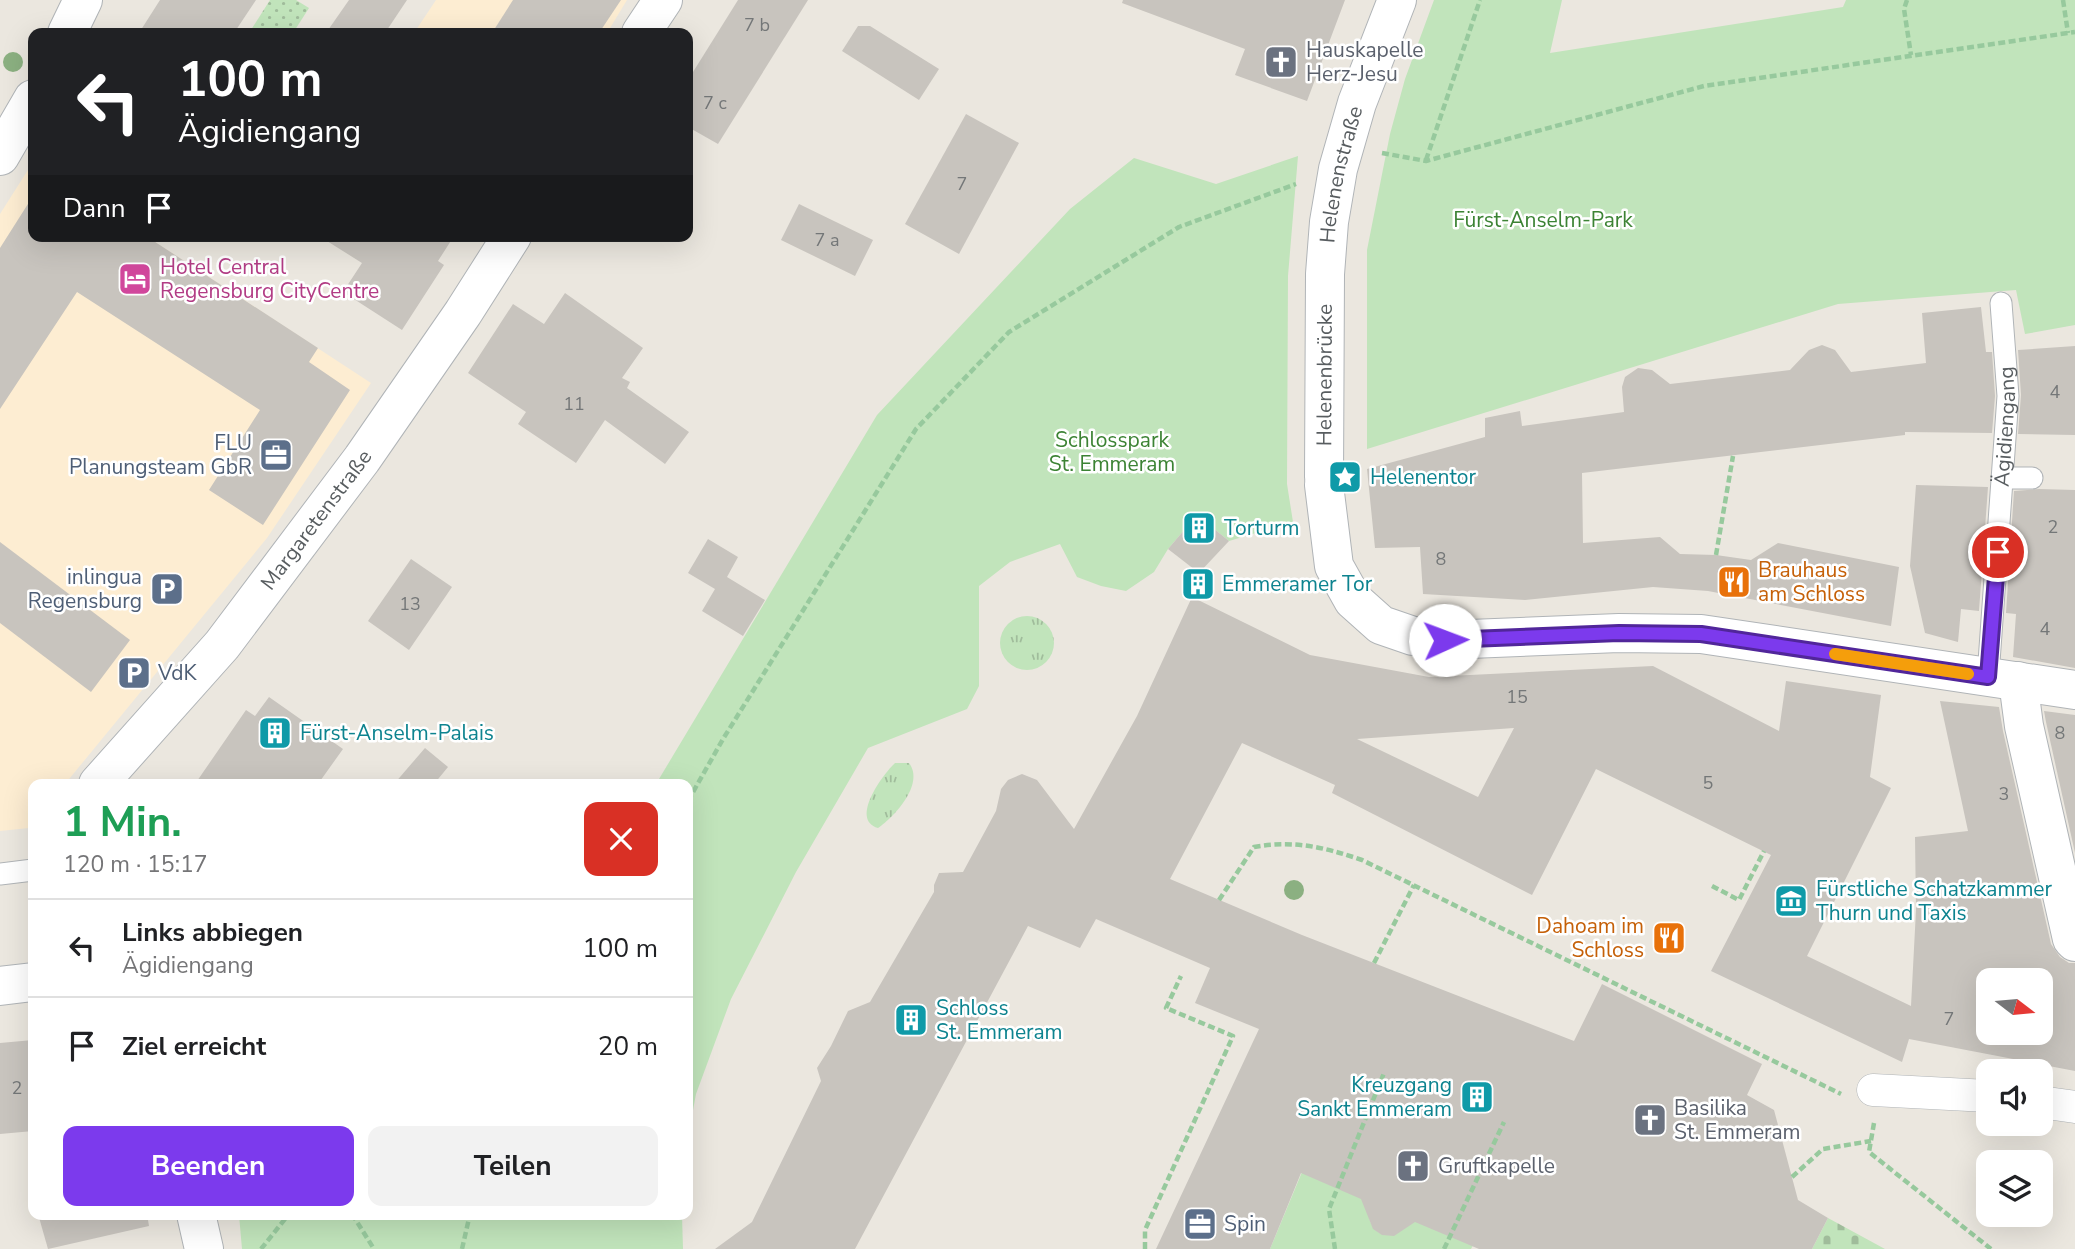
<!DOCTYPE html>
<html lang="de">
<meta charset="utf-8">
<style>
:root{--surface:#fff;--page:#f2f2f2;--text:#202124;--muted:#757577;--line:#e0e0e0;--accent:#7c3aed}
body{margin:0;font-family:"Nunito Sans",sans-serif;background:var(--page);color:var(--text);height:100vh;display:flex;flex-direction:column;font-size:26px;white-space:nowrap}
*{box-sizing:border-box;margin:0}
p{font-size:23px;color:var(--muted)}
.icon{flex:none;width:38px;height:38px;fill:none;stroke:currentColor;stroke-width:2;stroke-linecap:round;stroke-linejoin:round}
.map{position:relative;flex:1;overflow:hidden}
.panel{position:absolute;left:28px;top:779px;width:665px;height:441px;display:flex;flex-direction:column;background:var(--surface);border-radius:14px;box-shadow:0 7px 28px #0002}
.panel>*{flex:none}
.hud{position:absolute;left:28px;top:28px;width:665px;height:214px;border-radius:14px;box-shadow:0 7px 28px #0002;background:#202124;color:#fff;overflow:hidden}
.needle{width:46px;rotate:106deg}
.buttons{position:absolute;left:1976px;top:968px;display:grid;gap:14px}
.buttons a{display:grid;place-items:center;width:77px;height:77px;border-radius:14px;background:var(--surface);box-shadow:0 7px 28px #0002;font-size:35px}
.pin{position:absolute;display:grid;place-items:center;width:60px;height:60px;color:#fff;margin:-30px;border:4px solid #fff;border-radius:50%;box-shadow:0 2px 7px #0007}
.me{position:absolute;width:77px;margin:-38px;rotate:88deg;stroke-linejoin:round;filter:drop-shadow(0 0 5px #0008)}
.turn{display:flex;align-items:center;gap:24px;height:147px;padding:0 35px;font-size:32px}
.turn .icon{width:91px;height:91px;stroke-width:2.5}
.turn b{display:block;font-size:49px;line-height:60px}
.then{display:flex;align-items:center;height:66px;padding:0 35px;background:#0003;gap:14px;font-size:26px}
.round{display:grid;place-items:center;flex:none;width:74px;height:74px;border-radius:14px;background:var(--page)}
.overview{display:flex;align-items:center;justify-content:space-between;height:119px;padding:0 35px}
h1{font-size:42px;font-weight:700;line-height:52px;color:#1e9e55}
.cta{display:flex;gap:14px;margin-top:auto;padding:14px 35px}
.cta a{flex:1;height:80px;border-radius:14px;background:var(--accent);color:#fff;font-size:28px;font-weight:700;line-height:80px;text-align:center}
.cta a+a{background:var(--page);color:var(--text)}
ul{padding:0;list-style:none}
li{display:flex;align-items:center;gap:21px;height:98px;padding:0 35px;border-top:2px solid var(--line)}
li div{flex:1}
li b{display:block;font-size:26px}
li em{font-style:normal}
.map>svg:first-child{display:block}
.commercial{fill:#fdedd2}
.grass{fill:url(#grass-tufts)}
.cemetery{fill:url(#cemetery-stones)}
.park{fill:#c1e4bb}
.garden{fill:url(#garden-dots)}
.building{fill:#c8c4be;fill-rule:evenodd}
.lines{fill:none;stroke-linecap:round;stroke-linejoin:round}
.service-casing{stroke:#b0b4b7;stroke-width:23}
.pedestrian-casing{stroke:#b0b4b7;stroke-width:33}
.minor-casing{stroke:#b0b4b7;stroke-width:40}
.tertiary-casing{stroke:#b0b4b7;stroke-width:40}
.path{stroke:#97c99d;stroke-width:4.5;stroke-dasharray:7 3.5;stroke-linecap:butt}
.service{stroke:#fff;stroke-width:21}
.pedestrian{stroke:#fff;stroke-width:32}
.minor{stroke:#fff;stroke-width:38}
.tertiary{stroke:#fff;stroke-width:38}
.tree{fill:#8bb081}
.route-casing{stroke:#51269a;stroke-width:18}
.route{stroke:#7c3aed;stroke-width:12}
.slow{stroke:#f59e0b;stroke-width:12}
.labels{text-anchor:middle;stroke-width:5;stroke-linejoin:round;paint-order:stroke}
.number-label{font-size:18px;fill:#747778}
.worship-label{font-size:21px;fill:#5b616d;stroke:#fff;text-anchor:start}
.street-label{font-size:21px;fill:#585d60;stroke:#fff}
.park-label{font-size:21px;fill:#3c8334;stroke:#fff}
.hotel-label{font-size:21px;fill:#b23c85;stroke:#fff;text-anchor:start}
.service-label{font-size:21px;fill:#4e5e75;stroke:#fff;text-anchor:end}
.culture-label{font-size:21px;fill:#0d838f;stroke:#fff;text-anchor:start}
.food-label{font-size:21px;fill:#c56008;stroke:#fff;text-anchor:start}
</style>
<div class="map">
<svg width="2075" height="1249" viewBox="0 0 2075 1249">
<defs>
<pattern id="grass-tufts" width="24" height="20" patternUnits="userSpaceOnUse" patternTransform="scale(1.75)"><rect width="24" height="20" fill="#c1e4bb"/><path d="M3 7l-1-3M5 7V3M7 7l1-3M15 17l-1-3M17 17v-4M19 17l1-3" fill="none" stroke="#a0bc9b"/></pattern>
<pattern id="cemetery-stones" width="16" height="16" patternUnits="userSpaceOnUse" patternTransform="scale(1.75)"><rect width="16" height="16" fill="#c1e4bb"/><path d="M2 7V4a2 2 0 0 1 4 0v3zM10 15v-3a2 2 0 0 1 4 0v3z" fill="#a0bc9b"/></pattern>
<pattern id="garden-dots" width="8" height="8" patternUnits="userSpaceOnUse" patternTransform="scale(1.75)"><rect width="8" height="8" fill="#c1e4bb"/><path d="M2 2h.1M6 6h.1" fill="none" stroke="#a0bc9b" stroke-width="1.8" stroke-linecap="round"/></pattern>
</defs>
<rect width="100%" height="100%" fill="#ebe7df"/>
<g class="commercial">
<polygon points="436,0 627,0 607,33 414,33"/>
<polygon points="33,162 33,236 146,236 371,383 267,538 65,784 33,784 33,822 29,828 0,831 0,214"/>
</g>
<g class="grass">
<circle cx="1027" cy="643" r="27"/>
<path d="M895,763H909C925,784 894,817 878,828C849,820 883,774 895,763Z"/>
</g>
<polygon class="cemetery" points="1828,1218 1885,1249 1812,1249"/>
<g class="park">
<polygon points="1434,0 1562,0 1550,53 1843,7 1846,0 2075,0 2075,325 2025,334 2016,290 1838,304 1367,449 1367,250 1390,134 1405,79"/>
<polygon points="1298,156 1288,276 1287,484 1293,522 1229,541 1197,515 1168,549 1154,572 1126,591 1101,586 1077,577 1060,544 1010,562 979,586 979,686 967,709 868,748 796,872 731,999 696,1094 688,1137 688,784 656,784 877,415 1070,209 1134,158 1216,184"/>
<path d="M1349,1059L1374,1205L1369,1218C1374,1232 1379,1235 1394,1235L1533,1134L1471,1249H1270Z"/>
<polygon points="239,1215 682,1215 683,1249 242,1249"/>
</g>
<polygon class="garden" points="270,0 296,0 309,8 293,33 249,33"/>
<g class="building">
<polygon points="160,0 256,0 234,33 139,33"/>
<polygon points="349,0 407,0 385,33 326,33"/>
<polygon points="513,0 621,0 599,33 492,33"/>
<polygon points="738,0 808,0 718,144 688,127 688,80"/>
<polygon points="1123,0 1345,0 1307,101 1235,75 1245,49 1122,3"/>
<polygon points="858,26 870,26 939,69 919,100 842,51"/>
<polygon points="966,114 1019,143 959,254 905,224"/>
<polygon points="33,196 33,236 146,236 318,348 309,362 350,390 263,525 209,490 260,410 77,292 0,409 0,248"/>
<polygon points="799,204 873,240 855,276 781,240"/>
<polygon points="319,236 454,236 438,261 444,265 402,330 343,292 362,263"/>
<polygon points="565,293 643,348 622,378 630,382 627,388 689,432 665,464 605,420 576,463 518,424 526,412 468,373 513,304 544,324"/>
<polygon points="1981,307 1986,352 1992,352 1995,396 1992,433 1905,432 1905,435 1582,473 1583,543 1660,537 1680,554 1716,555 1751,560 1778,543 1899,567 1891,626 1708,591 1653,587 1525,600 1423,594 1420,547 1375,548 1367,469 1485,437 1485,418 1520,411 1522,426 1624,412 1622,387 1625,377 1638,368 1652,370 1670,384 1790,370 1809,350 1822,345 1835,350 1851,372 1926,363 1922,313"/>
<polygon points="2075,346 2075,435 2018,434 2021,395 2018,350"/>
<polygon points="1916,485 1988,487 1979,611 1961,609 1958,642 1925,633 1910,566"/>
<polygon points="2039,489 2075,490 2075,668 2013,657 2016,614 2006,613 2014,491"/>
<polygon points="1197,515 1229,541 1199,573 1168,549"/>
<polygon points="708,539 738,557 727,577 765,600 743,636 702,611 715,589 688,573"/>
<polygon points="0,542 130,640 91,692 0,623"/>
<polygon points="411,559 452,587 409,650 368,621"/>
<path d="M1192,597L1310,655L1429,677L1653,666L1779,731L1786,681L1881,695L1870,777L1891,788L1807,956L1911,1006L1916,910L1915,837L1968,831L1940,701L1999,707L2003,731L2051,944L2060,957L2069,963H2075V1071L1909,1039L1902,1062L1711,971L1771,855L1596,769L1532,895L1332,793L1335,785L1242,743L1170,879L1302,935L1574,1041L1602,984L1762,1064L1747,1095L1774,1110L1798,1200L1828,1218L1812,1249H1479L1415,1222L1394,1236L1382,1235L1373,1229L1361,1199L1301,1173L1270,1249H1156L1259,1029L1195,1003L1210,968L1096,919L1080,948L1028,926L855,1249H715L752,1222L821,1081L817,1068L831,1046L848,1011L870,1002L934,892V885L939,873L963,872L996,811L1001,789L1008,780L1022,774L1037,780L1074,829L1137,716ZM1514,728L1478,797L1357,739ZM1988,980H2040V1032H1988Z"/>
<polygon points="269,697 343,749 318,784 195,784 246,710 255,716"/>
<polygon points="2044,711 2075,715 2075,853 2046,722"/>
<polygon points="425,748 448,767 434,784 394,784"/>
<polygon points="33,1040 33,1131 0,1134 0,1043"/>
<polygon points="38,1214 147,1214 149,1226 48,1249"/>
</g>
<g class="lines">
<defs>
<g id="service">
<polyline points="2004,478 2032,478"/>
<path id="s1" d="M1988,676L2008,396L2001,303"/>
<polyline points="0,874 33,870"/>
</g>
<g id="pedestrian">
<polyline points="1873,1090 1988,1096"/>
<polyline points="2040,1102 2075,1107"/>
</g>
<g id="minor">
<path id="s2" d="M1324,477L1325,274L1329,222L1338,169L1357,103L1397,0"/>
<polyline points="1324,485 1334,566 1353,600 1381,625 1413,636 1445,640 1619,633 1701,634 2075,690"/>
<polyline points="2018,681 2024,726 2072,939 2075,942"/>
<polyline points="0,986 33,982"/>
<polyline points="196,1214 204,1249"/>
</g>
<g id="tertiary">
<polyline points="67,33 83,0"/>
<polyline points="641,33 663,0"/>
<polyline points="0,156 33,99"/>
<path id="s3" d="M98,784L222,645L362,459L463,313L512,236"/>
</g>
</defs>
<use href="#service" class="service-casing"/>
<use href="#pedestrian" class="pedestrian-casing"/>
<use href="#minor" class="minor-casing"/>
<use href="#tertiary" class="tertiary-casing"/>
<g class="path">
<polyline points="1907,0 1904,9 1911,55"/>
<polyline points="2063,0 2068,33"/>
<polyline points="1382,153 1426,161 1704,86 2075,32"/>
<polyline points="1426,160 1480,0"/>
<polyline points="1716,555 1733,456"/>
<polyline points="688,801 723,739 916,429 1009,332 1179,227 1296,184"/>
<polyline points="1712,886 1739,900 1764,851"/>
<path d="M1219,900L1254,847C1294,840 1324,847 1362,860L1841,1094"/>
<polyline points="1374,963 1414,885"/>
<polyline points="1874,1123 1869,1152 1991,1249"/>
<polyline points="1792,1177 1823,1149 1871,1141"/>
<polyline points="352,1214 374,1249"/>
<polyline points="261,1249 289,1214"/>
<polyline points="462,1249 470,1214"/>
<polyline points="1145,1249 1145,1230 1233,1036 1166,1008 1181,976"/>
<polyline points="1335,1249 1329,1209 1384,1073"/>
<polyline points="1444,1249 1504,1122"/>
</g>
<use href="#service" class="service"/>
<use href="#pedestrian" class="pedestrian"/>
<use href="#minor" class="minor"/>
<use href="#tertiary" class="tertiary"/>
</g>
<g class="tree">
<circle cx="13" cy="62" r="10"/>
<circle cx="1294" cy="890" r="10"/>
</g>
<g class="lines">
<defs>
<polyline id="route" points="1445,640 1619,633 1701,634 1988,677 1998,552"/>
</defs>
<use href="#route" class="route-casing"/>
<use href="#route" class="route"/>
<polyline class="slow" points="1835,654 1968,674"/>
</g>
<defs>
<symbol id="church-square" viewBox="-11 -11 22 22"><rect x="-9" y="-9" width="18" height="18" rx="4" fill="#6b7280" stroke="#fff"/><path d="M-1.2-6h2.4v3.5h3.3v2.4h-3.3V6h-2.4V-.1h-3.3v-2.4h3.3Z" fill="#fff"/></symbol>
<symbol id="hotel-square" viewBox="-11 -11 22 22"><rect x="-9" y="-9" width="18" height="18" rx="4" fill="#d1479c" stroke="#fff"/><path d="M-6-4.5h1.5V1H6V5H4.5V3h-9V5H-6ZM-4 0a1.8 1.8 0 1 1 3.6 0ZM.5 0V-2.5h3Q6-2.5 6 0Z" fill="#fff"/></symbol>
<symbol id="office-square" viewBox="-11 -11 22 22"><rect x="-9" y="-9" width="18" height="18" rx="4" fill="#5c6f8a" stroke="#fff"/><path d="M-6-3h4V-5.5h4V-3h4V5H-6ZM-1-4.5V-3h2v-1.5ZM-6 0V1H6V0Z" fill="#fff"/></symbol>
<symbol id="sight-square" viewBox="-11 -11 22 22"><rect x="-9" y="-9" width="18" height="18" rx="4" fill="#0f9aa8" stroke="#fff"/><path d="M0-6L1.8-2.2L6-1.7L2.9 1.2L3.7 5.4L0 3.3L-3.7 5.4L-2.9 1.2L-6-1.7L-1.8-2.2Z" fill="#fff"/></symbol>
<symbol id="building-square" viewBox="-11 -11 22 22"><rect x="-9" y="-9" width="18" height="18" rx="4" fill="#0f9aa8" stroke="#fff"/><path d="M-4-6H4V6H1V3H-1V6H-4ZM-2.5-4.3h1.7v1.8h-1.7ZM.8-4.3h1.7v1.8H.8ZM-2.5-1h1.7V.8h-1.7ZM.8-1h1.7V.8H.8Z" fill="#fff"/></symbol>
<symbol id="restaurant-square" viewBox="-11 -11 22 22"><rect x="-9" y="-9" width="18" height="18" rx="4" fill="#e8710a" stroke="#fff"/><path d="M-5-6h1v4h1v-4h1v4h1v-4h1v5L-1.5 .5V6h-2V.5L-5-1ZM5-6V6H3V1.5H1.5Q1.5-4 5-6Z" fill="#fff"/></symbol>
<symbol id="parking-square" viewBox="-11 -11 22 22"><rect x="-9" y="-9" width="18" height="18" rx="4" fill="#5c6f8a" stroke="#fff"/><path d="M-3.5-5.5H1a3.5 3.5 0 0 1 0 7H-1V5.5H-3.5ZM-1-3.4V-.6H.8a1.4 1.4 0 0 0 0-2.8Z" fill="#fff"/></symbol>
<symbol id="museum-square" viewBox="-11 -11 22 22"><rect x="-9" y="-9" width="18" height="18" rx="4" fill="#0f9aa8" stroke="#fff"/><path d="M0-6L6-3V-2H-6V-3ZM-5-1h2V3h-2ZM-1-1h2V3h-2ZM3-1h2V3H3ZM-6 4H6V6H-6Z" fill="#fff"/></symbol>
</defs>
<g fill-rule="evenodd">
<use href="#church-square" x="1262" y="43" width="38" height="38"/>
<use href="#hotel-square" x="116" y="260" width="38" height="38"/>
<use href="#office-square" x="257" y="436" width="38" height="38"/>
<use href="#sight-square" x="1326" y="458" width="38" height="38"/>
<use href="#building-square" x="1180" y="509" width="38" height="38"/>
<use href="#restaurant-square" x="1715" y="563" width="38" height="38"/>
<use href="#building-square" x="1179" y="565" width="38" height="38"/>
<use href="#parking-square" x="148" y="570" width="38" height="38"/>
<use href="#parking-square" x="115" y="654" width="38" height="38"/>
<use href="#building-square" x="256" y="714" width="38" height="38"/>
<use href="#museum-square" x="1772" y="882" width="38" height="38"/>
<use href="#restaurant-square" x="1650" y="919" width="38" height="38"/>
<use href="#building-square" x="892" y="1001" width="38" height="38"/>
<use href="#building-square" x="1458" y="1078" width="38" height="38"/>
<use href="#church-square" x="1631" y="1101" width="38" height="38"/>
<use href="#church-square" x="1394" y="1147" width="38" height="38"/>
<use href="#office-square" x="1181" y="1205" width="38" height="38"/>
</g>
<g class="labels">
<g class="number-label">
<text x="757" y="31">7 b</text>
<text x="715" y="109">7 c</text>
<text x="962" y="190">7</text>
<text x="827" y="246">7 a</text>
<text x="2055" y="398">4</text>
<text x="574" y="410">11</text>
<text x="2053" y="533">2</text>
<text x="1441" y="565">8</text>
<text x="410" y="610">13</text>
<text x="2045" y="635">4</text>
<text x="1517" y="703">15</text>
<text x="2060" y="739">8</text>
<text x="1708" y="789">5</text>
<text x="2004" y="800">3</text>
<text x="1949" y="1025">7</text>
<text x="17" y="1094">2</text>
</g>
<g class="worship-label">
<text x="1306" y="57">Hauskapelle<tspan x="1306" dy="24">Herz-Jesu</tspan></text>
<text x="1674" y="1115">Basilika<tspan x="1674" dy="24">St. Emmeram</tspan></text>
<text x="1438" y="1173">Gruftkapelle</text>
</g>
<g class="street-label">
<text dy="7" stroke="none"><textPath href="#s2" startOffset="304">Helenenstraße</textPath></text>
<text dy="7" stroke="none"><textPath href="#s2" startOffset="102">Helenenbrücke</textPath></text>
<text dy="7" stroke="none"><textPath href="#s1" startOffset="250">Ägidiengang</textPath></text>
<text dy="7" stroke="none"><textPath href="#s3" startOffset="343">Margaretenstraße</textPath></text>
</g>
<g class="park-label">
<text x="1543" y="227">Fürst-Anselm-Park</text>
<text x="1112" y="447">Schlosspark<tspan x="1112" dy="24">St. Emmeram</tspan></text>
</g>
<g class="hotel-label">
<text x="160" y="274">Hotel Central<tspan x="160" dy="24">Regensburg CityCentre</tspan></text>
</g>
<g class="service-label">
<text x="252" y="450">FLU<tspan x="252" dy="24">Planungsteam GbR</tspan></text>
<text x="142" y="584">inlingua<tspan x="142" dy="24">Regensburg</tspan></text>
<text x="158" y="680" text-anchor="start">VdK</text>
<text x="1224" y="1231" text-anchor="start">Spin</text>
</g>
<g class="culture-label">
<text x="1370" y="484">Helenentor</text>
<text x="1224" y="535">Torturm</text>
<text x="1222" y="591">Emmeramer Tor</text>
<text x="300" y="740">Fürst-Anselm-Palais</text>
<text x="1816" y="896">Fürstliche Schatzkammer<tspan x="1816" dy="24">Thurn und Taxis</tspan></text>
<text x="936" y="1015">Schloss<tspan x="936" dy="24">St. Emmeram</tspan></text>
<text x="1452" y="1092" text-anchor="end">Kreuzgang<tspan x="1452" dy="24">Sankt Emmeram</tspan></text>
</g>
<g class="food-label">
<text x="1758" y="577">Brauhaus<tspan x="1758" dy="24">am Schloss</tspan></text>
<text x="1644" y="933" text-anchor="end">Dahoam im<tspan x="1644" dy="24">Schloss</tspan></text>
</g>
</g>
</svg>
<div class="buttons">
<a><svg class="needle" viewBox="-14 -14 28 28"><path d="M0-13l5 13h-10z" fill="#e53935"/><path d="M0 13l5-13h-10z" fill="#757577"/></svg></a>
<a><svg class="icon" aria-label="sound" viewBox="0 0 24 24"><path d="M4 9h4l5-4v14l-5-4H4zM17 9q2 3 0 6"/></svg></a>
<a><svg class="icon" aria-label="layers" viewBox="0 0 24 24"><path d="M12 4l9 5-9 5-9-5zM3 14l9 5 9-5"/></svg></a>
</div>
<div class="pin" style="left:1998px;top:552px;background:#d93025"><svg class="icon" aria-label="arrive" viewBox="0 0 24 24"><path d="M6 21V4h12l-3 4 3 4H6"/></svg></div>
<svg class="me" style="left:1445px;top:640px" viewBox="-20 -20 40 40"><circle r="19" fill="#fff"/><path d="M0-13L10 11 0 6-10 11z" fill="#7c3aed"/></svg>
<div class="hud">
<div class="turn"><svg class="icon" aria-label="left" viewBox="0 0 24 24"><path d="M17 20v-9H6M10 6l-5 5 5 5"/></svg><div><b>100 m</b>Ägidiengang</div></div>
<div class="then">Dann<svg class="icon" aria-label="arrive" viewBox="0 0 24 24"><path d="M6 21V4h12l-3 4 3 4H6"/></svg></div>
</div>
<section class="panel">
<div class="overview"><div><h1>1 Min.</h1><p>120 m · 15:17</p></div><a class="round" style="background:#d93025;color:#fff"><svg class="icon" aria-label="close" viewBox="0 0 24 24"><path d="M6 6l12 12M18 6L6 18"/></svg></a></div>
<ul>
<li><svg class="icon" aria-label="left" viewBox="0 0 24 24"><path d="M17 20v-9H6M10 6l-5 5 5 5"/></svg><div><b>Links abbiegen</b><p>Ägidiengang</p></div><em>100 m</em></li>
<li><svg class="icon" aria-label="arrive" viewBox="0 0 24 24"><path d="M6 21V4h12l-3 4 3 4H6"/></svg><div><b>Ziel erreicht</b></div><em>20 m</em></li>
</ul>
<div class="cta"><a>Beenden</a><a>Teilen</a></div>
</section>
</div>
